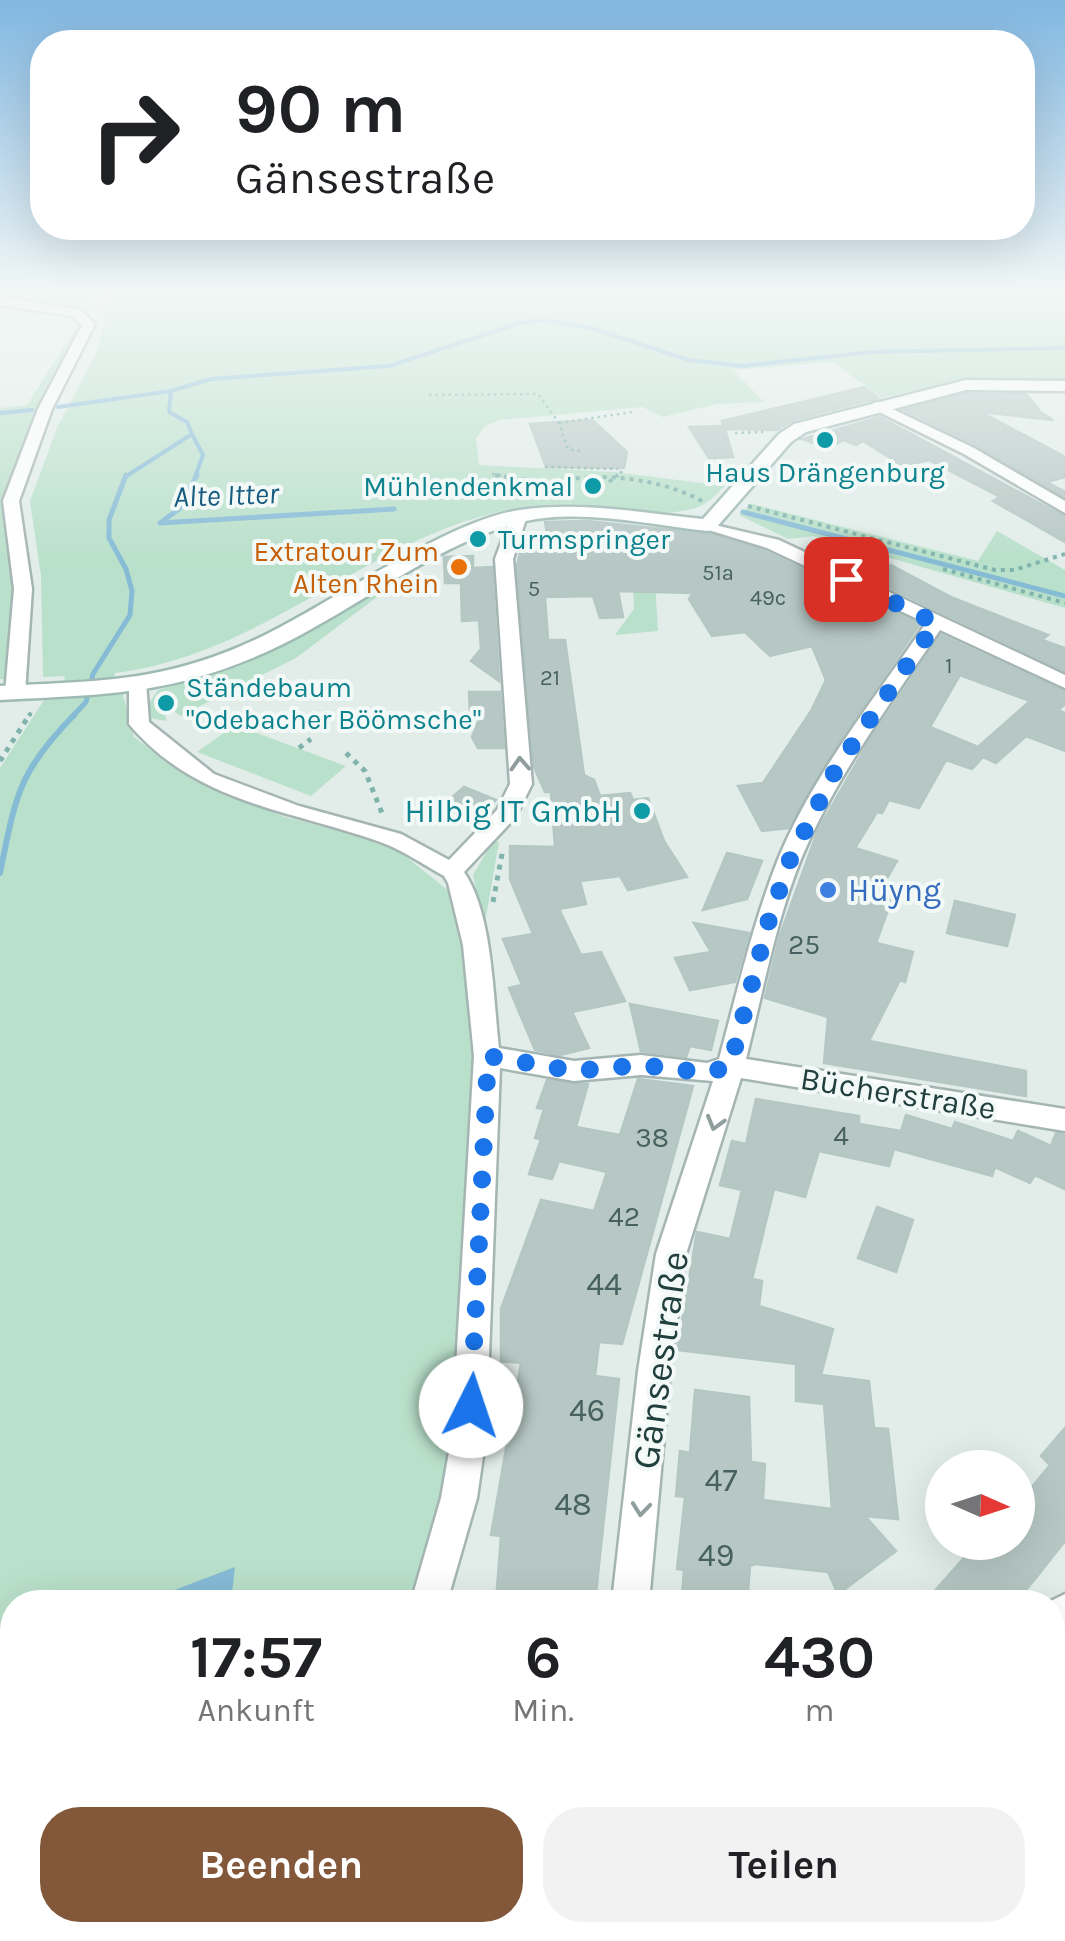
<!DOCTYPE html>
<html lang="de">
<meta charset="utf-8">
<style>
:root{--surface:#fff;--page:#f2f2f2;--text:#202124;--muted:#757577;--accent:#835739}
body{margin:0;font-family:Karla,sans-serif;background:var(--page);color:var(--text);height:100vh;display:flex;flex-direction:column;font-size:38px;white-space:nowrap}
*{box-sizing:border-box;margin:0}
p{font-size:32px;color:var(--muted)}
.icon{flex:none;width:55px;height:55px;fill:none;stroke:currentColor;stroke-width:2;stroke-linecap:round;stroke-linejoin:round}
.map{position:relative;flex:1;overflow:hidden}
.drawer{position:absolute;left:0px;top:1590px;width:1065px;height:352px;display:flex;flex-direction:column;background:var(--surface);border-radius:40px 40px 0 0;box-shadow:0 10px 40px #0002}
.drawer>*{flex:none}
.guide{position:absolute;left:30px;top:30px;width:1005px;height:210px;border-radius:40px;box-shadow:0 10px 40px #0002;background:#fff;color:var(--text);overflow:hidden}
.needle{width:65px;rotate:93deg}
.fabs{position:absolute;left:925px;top:1450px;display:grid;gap:20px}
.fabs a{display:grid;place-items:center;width:110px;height:110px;border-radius:50%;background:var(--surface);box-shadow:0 10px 40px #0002;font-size:50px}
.pin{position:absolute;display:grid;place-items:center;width:85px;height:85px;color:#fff;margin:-42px;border-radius:20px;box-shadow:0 5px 15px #0006}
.me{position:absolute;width:110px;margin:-55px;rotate:4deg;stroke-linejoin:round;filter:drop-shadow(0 0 8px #0008)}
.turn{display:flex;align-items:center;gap:35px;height:210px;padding:0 40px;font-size:45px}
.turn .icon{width:130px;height:130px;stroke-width:2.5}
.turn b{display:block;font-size:70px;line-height:85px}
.eta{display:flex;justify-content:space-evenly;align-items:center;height:170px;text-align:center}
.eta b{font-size:60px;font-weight:700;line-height:70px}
.cta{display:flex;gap:20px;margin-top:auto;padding:20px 40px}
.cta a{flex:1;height:115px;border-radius:40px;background:var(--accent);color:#fff;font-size:40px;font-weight:700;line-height:115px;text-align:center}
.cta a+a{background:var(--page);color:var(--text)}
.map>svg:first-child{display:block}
.green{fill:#b9e0ca}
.water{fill:#86bbd6}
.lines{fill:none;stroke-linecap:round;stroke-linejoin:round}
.stream-far2{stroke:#86bbd6;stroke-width:4}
.stream-far1{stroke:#86bbd6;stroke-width:5}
.stream{stroke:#86bbd6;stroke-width:6}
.building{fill:#b7c8c4;stroke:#b4c7c3;stroke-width:2.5;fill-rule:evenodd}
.street-casing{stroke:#a4b5b3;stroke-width:5}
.secondary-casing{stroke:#9fbab5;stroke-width:5}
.path-far2{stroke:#80b3ac;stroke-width:2.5;stroke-dasharray:2.5 4;stroke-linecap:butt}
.path-far1{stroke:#80b3ac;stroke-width:4;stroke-dasharray:4 5;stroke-linecap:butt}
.path{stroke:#80b3ac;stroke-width:5;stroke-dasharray:5 6;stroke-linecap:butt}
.street{fill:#fff;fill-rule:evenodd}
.secondary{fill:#fff;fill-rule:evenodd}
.oneway{stroke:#909f9e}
.route{stroke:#1a73e8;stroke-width:18;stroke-dasharray:0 32.4}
.culture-dot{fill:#0f9aa8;stroke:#f3f9f7;stroke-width:4}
.food-dot{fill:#e8710a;stroke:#f3f9f7;stroke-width:4}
.shop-dot{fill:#3f7fe0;stroke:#f3f9f7;stroke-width:4}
.labels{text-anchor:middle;stroke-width:8;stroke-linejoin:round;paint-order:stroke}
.far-number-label{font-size:22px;fill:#46615f}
.far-culture-label{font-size:28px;fill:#0d838f;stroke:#f3f9f7;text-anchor:start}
.far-food-label{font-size:28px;fill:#c56008;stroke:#f3f9f7;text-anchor:end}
.number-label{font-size:28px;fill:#46615f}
.far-water-label{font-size:30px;font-style:italic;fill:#165b80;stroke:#f3f9f7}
.culture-label{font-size:32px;fill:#0d838f;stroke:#f3f9f7;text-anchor:end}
.shop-label{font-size:32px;fill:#366cbe;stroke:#f3f9f7;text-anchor:start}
.street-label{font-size:32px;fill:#213f3d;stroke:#f3f9f7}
.near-number-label{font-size:32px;fill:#46615f}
.near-street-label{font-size:38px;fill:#213f3d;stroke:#f3f9f7}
</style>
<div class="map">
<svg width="1065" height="1941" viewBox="0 0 1065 1941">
<rect width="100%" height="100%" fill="#e2edea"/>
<g class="green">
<polygon points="0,291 102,291 87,312 0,298"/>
<path d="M119,291H1065V379H962L882,398L833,362L733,370L764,402L717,404L662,417L643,407L499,420L485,426L476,438L479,465L614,472L725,486C716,494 707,505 695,508C656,520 613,506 574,504C548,503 523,506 498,512C362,544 263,654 115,673L113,691H122L134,737L167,762L199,782L285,817L389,843L450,892L461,920L478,1009L463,1372L435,1563L422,1602H12V1930H385L388,1941H0V768L46,697L62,695L65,676L43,677L41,576L30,501L57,428L96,353L111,301Z"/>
<polygon points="81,320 39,404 2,502 14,590 10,680 0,679 0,408 27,405"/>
<polygon points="752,504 978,561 997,531 1065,570 1065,608 813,536 788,539 739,515"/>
<polygon points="414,569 296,658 180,716 174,711 165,716 167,721 148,718 148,705 158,690 247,659"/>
<polygon points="633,583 655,583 658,631 615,635 634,609"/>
<polygon points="235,725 346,766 311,796 197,752"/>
<polygon points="493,841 499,842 484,928 473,875"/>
</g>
<polygon class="water" points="235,1567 231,1602 143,1602"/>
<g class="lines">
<g class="stream-far2">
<polyline points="58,407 171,391"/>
<polyline points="0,413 32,410"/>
<polyline points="192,434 203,455 195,477"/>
<polyline points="125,477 192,434 187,422 169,412 171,391 211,379 389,366 520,323 545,320 594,329 689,360 742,366 871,352 1065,348"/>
</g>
<g class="stream-far1">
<polyline points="197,475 179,509 160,523 394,509"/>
<polyline points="743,512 1065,596"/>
<polyline points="73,716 86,702 93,674 130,615 132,591 126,569 109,538 109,520 126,475"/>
</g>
<path class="stream" d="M0,873C16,795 18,772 75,714"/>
</g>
<g class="building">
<polygon points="864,387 878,398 793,420 777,430 725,429 733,457 709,458 689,427 723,426 722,421"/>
<polygon points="966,394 1026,394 1038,408 1034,408 1053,420 981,412 1065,457 1065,477 1047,482 1065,492 1065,497 976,445 904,410"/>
<polygon points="880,417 1065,517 1065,542 993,501 1000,497 929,460 903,466 863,441 856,445 844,440 829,448 802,439"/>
<polygon points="592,420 627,452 624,468 546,467 530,424"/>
<polygon points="587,521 710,534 764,551 920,624 842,737 788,828 762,831 738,786 763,783 811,711 826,680 812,646 770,656 745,632 712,636 689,599 693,593 618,591 623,617 600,618 593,596 545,597 548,640 565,640 584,775 594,780 600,796 630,793 633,800 648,798 664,841 687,877 628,890 620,876 580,881 586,904 559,909 581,955 601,952 625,1001 572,1012 589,1048 560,1055 535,1050 509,988 522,985 503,939 533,934 510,879 510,846 555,847 551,792 545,792 534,767 517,566 523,539 548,539 545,522"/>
<polygon points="473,556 473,568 492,567 499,681 471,661 481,649 479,620 462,621 461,583 445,583 444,557"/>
<polygon points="891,565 953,598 1048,635 1042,640 1065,648 1065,671 865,576"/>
<path d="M941,635L1065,692V704L1058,710L1065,713V751L1026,736L996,763L983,757L972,769L946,760L919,808L889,800L882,813L877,812L855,848L897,861L883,885L896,888L876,943L913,952L905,982L900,980L869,1041L1026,1071V1096L824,1063L828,1017L765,998L780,935L818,830L868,743ZM960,675L1030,701L978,747L930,727Z"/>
<polygon points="469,692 500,692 504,748 478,748 472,737 482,712 470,712"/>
<polygon points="464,787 496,800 474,820 441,807"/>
<polygon points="727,853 762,861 747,899 703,910"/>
<polygon points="955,901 1015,915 1007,946 947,933"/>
<polygon points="694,923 749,933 735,982 690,990 675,958 711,952"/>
<polygon points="630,1004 718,1021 711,1050 690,1046 686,1057 641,1051"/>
<polygon points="638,1079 693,1086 622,1344 599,1342 595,1376 619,1379 595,1602 528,1597 528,1602 496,1602 501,1536 491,1535 521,1363 501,1361 501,1309 541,1200 594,1211 607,1172 559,1161 552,1179 529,1174 541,1139 535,1138 544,1109 537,1108 547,1080 588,1084 576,1127 620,1135"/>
<polygon points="756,1099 859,1116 859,1124 901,1131 906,1115 952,1129 955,1122 1013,1141 1018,1131 1051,1146 1056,1133 1065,1135 1065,1189 1035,1175 1030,1183 995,1167 992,1176 894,1149 889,1166 819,1151 805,1197 774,1189 752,1279 762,1281 759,1306 833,1329 821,1375 869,1381 874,1428 888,1429 898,1519 865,1516 896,1551 838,1594 828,1572 755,1564 750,1566 747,1602 710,1602 709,1595 682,1597 684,1570 677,1569 685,1497 676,1496 680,1451 690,1453 695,1390 749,1397 751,1462 765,1464 763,1500 832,1509 824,1404 796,1401 796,1364 677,1350 697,1232 730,1239 742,1190 720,1185 732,1141 746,1144"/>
<polygon points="877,1207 913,1220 896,1272 858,1258"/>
<polygon points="1065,1428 1065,1541 1039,1574 1016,1602 925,1602 978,1542 1018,1542 1018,1504 1050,1465 1041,1456"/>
</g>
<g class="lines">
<defs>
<g id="street">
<polygon points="0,297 80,310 95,324 52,409 19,501 32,589 25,693 15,699 5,693 14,589 3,501 38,409 82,325 72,316 0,305"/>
<polygon points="878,402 974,448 1065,501 1065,513 964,454 873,409 873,403"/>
<path d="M519,511L527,516L513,559L532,784L515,818L464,872C493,914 493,998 499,1048L574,1061L641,1055L707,1063L719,1059C737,993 752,926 777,862C812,775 874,700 926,623L767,548L702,528V522L779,540L1065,675V688L940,630C890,704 836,776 801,859C775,923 763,992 746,1059L1065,1109V1131L741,1078L686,1254L670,1371L649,1602H612L638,1371L656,1254L713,1081L641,1075L574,1081L500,1068L486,1435L477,1498L447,1602H411L441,1498L452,1435L474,1056L463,945L448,883L444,876C424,865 404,851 383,843C292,810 196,804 129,724V686L132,682H146L149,722L214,774L299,806L401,834L449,860L497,810L510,784L495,559L511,516Z"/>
<polygon points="1065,1594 1065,1641 1052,1647 1049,1602"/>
<polygon points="412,1930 469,1930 474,1941 417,1941"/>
<polygon points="534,1930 578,1930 573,1941 529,1941"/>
<polygon points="580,1930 641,1930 636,1941 575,1941"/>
</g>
<path id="secondary" d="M966,380L1065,381V391L966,390L806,432L791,442L715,529L708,531C649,525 577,507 518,523C434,545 359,607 281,645C178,695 111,694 0,700V686C105,681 170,682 267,634C336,600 449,520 520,510C581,501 643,513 703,519L779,434L794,424Z"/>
</defs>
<use href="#street" class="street-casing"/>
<use href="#secondary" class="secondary-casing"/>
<g class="path-far2">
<polyline points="93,310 107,291"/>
<polyline points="104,317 116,291"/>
<polyline points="429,395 538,394 559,423 568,449 580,451"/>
<polyline points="559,423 633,412"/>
<polyline points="735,433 764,432"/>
<polyline points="545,467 618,469"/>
<polyline points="492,474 510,477"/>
<polyline points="615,477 624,470"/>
</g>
<g class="path-far1">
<polyline points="495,475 538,482"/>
<polyline points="609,482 618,475"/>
<path d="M516,497C567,467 650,473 702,501"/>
<polyline points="748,506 995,570 1014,570 1065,554"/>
<polyline points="943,569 1065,603"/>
<polyline points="29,716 33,709"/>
</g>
<g class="path">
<polyline points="299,748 311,739"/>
<polyline points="346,753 365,771 384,818"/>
<polyline points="0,761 30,714"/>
<polyline points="493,902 503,849"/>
</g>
<use href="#street" class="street"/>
<use href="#secondary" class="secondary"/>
</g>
<defs><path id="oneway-chevron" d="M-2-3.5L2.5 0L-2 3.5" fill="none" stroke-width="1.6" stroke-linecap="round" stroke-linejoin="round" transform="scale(2.5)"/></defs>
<g class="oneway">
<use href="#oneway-chevron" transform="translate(520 764) rotate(-93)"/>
<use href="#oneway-chevron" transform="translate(715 1123) rotate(106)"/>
<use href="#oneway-chevron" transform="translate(641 1509) rotate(96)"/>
</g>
<linearGradient id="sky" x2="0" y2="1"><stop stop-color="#81b7e1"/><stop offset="0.52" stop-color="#f2f7f6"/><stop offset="1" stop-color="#f2f7f6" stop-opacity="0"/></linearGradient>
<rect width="1065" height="563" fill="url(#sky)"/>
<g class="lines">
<polyline class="route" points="471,1406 488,1056 574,1071 642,1065 707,1073 730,1066 769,920 790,860 836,769 936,623 846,579"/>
</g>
<g class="culture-dot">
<circle cx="825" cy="440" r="10"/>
<circle cx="593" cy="486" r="10"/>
<circle cx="478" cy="539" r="10"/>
<circle cx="166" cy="703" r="10"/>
<circle cx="642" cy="811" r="10"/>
</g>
<circle class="food-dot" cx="459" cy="567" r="10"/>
<circle class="shop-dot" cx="828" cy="890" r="10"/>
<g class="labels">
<g class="far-number-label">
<text x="718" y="580">51a</text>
<text x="534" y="596">5</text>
<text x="768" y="605">49c</text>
<text x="949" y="673">1</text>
<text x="550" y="685">21</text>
</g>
<g class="far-culture-label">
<text x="825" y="482" text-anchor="middle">Haus Drängenburg</text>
<text x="573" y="496" text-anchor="end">Mühlendenkmal</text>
<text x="498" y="549">Turmspringer</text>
<text x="186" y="697">Ständebaum<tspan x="186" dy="32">"Odebacher Böömsche"</tspan></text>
</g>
<g class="far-food-label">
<text x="439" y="561">Extratour Zum<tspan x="439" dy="32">Alten Rhein</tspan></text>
</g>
<g class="number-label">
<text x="804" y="954">25</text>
<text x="841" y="1145">4</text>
<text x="652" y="1147">38</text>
<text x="624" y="1226">42</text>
</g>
<g class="far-water-label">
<text transform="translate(226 495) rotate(-2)" y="10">Alte Itter</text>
</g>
<g class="culture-label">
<text x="622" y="822">Hilbig IT GmbH</text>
</g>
<g class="shop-label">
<text x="848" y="901">Hüyng</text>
</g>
<g class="street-label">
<text transform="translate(898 1093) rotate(9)" y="11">Bücherstraße</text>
</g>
<g class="near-number-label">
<text x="604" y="1295">44</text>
<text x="587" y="1421">46</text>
<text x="721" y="1491">47</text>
<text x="573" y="1515">48</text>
<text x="716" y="1566">49</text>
</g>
<g class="near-street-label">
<text transform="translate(660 1360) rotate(-82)" y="13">Gänsestraße</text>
</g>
</g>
</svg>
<div class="fabs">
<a><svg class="needle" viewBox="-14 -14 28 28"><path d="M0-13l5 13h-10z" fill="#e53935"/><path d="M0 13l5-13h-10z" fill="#757577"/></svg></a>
</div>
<div class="pin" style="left:846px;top:579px;background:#d93025"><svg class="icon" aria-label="arrive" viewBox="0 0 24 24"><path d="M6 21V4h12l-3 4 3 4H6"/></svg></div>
<svg class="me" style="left:471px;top:1406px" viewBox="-20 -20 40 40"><circle r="19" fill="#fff"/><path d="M0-13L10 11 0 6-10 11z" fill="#1a73e8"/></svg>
<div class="guide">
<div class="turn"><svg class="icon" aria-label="right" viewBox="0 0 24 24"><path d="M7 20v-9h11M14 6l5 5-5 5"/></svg><div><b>90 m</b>Gänsestraße</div></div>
</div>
<section class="drawer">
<div class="eta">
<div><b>17:57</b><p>Ankunft</p></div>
<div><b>6</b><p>Min.</p></div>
<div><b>430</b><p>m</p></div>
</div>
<div class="cta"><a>Beenden</a><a>Teilen</a></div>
</section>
</div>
